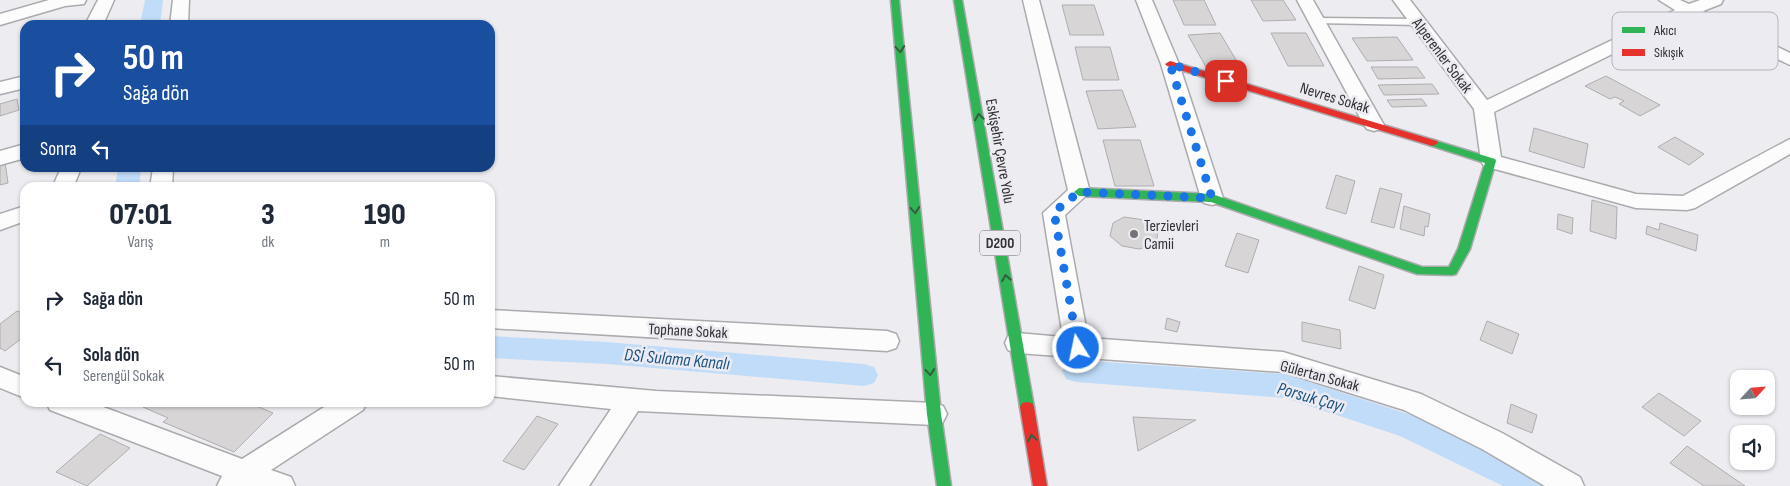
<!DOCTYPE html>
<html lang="tr">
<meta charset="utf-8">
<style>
:root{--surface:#fff;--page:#f2f2f3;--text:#1f2937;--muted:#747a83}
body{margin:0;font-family:"Sofia Sans Condensed",sans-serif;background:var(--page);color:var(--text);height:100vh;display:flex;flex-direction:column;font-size:19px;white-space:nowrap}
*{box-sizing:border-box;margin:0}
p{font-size:16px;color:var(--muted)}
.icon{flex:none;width:28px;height:28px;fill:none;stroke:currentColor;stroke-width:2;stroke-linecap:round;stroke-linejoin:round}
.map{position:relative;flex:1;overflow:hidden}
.side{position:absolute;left:20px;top:182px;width:475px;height:225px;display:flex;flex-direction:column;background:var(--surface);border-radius:15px;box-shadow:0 1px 4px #0004}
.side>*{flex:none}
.guide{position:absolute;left:20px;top:20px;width:475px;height:152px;border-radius:15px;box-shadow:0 1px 4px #0004;background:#1a4fa0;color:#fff;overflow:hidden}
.needle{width:32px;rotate:64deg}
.buttons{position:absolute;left:1730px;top:370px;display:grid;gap:10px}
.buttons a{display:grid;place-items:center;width:45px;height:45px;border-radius:10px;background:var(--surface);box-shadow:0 1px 4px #0004;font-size:25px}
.pin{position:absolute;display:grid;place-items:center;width:42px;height:42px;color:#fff;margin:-21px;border-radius:10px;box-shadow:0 2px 8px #0006}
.me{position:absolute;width:55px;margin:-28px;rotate:350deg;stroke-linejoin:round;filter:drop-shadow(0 0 4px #0008)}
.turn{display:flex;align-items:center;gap:18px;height:105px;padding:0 20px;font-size:22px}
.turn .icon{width:65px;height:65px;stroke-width:2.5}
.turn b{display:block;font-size:35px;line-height:42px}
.then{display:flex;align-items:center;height:48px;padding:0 20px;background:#0003;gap:10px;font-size:19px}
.eta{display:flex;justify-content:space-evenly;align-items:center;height:85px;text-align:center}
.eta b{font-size:30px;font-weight:800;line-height:35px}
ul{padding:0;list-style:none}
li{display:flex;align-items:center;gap:15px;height:65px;padding:0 20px}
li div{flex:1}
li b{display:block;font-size:19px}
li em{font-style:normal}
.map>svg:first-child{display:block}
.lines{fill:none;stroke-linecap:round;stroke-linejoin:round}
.canal{fill:#c0dcf9;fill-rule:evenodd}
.building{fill:#d8d5d7;stroke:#afadaf}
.lane-casing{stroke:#ababae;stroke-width:3}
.street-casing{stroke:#ababae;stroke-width:3}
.fast-casing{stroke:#ababae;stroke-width:3}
.jam-casing{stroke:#ababae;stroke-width:3}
.lane{fill:#fcfcfd;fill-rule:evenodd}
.street{fill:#fcfcfd;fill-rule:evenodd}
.fast{fill:#30b455;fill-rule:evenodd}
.jam{fill:#e5322d;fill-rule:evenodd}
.oneway{stroke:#316040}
.route{stroke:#1a73e8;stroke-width:9;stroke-dasharray:0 16.2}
.poi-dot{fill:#737376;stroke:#ecebf2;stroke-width:2}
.labels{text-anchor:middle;stroke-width:5;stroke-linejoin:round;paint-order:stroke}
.shield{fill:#ecebf2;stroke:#6a6a6d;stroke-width:1}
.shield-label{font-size:15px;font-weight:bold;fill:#323234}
.street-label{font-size:16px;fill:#323234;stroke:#ecebf2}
.poi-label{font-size:16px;fill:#323234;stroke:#ecebf2;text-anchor:start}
.water-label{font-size:18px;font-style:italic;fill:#1a5383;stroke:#ecebf2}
.key{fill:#ecebf2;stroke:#b4b4b9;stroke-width:1}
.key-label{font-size:14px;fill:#323234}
</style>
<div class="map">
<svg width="1790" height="486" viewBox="0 0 1790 486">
<rect width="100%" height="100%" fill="#edecf1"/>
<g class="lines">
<g class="canal">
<polygon points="145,0 163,0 160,25 140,25"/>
<polygon points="118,168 141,168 139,188 115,188"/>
<polygon points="490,336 607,342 864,364 874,367 878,375 874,383 864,386 607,364 490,358"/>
<polygon points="1076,360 1285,374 1420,418 1530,469 1541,476 1546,486 1503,486 1400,436 1285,398 1076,382 1066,379 1062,371 1066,363"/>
</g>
</g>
<g class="building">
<polygon points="1173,0 1204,0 1216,25 1184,25"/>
<polygon points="1251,0 1283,0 1296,20 1263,21"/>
<polygon points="1062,5 1094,5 1104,35 1070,35"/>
<polygon points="1220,33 1239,65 1206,67 1188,35"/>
<polygon points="1271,33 1306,33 1324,66 1288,66"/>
<polygon points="1397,37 1413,60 1367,61 1352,38"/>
<polygon points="1075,47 1110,47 1119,80 1083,80"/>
<polygon points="1371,67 1417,67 1425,78 1378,79"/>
<polygon points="1606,76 1660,105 1640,116 1619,104 1624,101 1615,97 1610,99 1585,86"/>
<polygon points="1207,80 1226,84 1224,93 1205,89"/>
<polygon points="1432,84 1439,94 1384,95 1378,85"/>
<polygon points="1122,90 1136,127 1098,129 1086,91"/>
<polygon points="17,99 19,110 0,116 0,104"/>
<polygon points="1422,99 1427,106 1392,107 1387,100"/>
<polygon points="1534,128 1588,144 1584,168 1529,151"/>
<polygon points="1675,137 1704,154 1689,165 1658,147"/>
<polygon points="1103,140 1140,140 1154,186 1115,186"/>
<polygon points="5,162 8,183 0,185 0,164"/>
<polygon points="1336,175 1355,181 1346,214 1326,208"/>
<polygon points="1380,188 1402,194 1394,228 1371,222"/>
<polygon points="1592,200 1617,207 1616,239 1590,231"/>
<polygon points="1404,206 1430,214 1428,227 1425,226 1424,236 1400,229"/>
<polygon points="1558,214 1573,218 1572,234 1557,229"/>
<polygon points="1124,217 1145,220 1158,232 1156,244 1139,249 1122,246 1110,236 1113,223"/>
<polygon points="1660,223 1698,235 1696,251 1646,234 1647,226 1659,230"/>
<polygon points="1237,233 1259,240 1248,273 1225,266"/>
<polygon points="1359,266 1384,275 1375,309 1349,300"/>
<polygon points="17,311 25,314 25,336 5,351 0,348 0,324"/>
<polygon points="1167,318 1180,322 1177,332 1165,329"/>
<polygon points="1487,321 1519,334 1512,354 1480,340"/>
<polygon points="1302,322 1340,330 1341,349 1302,341"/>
<polygon points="1659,393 1701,421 1684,436 1642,407"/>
<polygon points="143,402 247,402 273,413 234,452 163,422 168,418 143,407 147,404"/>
<polygon points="1511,404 1537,415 1532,433 1507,423"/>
<polygon points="537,416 558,424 524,470 503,461"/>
<polygon points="1133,417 1196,420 1138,451"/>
<polygon points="100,434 130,448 87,486 56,472"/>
<polygon points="1687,446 1745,486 1704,486 1670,463"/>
</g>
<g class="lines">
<defs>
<polygon id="lane" points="1318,18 1418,19 1422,22 1418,25 1315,23 1315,19"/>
<g id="street">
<polygon points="49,0 86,0 84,4 65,6 0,25 0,14"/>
<polygon points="98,0 114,0 103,25 85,25"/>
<polygon points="173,0 189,0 188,25 170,25"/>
<polygon points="1023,0 1039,0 1090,192 1065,215 1088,338 1283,352 1421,394 1502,433 1580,477 1584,486 1545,486 1482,449 1404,410 1283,372 1017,353 1008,350 1005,343 1008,336 1017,333 1063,337 1043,213 1068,190"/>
<polygon points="1136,0 1152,0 1179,64 1223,198 1220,203 1212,205 1204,203 1201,198 1161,64"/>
<polygon points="1297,0 1313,0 1384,125 1381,129 1374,131 1367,129 1364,125"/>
<polygon points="1393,0 1410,0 1487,100 1675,10 1659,0 1680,0 1689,4 1700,0 1723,0 1721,4 1703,11 1790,53 1790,65 1688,17 1494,112 1501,157 1636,194 1683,196 1790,139 1790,154 1695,208 1687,210 1636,208 1484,166 1481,161 1474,109"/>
<polygon points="25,76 25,88 0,94 0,82"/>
<polygon points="25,144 25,158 0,165 0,151"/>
<polygon points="61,168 81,168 73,188 52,188"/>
<polygon points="153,168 173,168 172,188 150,188"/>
<polygon points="25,206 25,221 0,230 0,214"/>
<polygon points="490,310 887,331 896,334 899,341 896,348 887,351 490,328"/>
<polygon points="0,367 25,377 25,398 0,388"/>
<polygon points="490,376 656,391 934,403 943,406 947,414 943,422 934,425 638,411 589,486 559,486 611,409 490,396"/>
<polygon points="46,402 90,402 242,459 332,402 367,402 363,410 271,470 291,477 295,486 217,486 222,476 50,410"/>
</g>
<g id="fast">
<polygon points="891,0 899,0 941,414 951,486 937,486 927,414"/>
<polygon points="954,0 962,0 1034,407 1032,411 1027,412 1022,411 1020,407"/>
<polygon points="1433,140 1495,159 1496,161 1470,249 1456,274 1452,275 1417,274 1211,202 1079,196 1074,192 1079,188 1212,194 1422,267 1449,267 1458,249 1485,163 1429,145 1428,143"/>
</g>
<g id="jam">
<polygon points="1170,61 1437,141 1438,143 1433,146 1429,145 1167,66 1165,64"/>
<polygon points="1027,402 1032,403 1034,407 1047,486 1033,486 1020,407 1022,403"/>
</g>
</defs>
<use href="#lane" class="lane-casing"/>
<use href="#street" class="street-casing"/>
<use href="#fast" class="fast-casing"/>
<use href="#jam" class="jam-casing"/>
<use href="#lane" class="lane"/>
<use href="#street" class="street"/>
<use href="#fast" class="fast"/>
<use href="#jam" class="jam"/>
</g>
<defs><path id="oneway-chevron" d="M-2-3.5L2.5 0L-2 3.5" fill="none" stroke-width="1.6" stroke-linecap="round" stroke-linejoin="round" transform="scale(1.25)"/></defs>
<g class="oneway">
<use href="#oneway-chevron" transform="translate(900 49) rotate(85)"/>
<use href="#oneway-chevron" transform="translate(979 117) rotate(-100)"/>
<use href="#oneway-chevron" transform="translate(915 210) rotate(85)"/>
<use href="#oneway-chevron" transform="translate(1006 278) rotate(-100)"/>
<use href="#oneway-chevron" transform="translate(930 372) rotate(85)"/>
<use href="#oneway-chevron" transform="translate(1032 438) rotate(-99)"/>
</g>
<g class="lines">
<polyline class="route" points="1078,348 1054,212 1079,192 1212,198 1170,64 1226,81"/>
</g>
<circle class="poi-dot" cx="1134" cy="234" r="5"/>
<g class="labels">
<rect class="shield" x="980" y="230.5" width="40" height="25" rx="4"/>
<g class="shield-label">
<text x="1000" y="248">D200</text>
</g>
<g class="street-label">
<text transform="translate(1443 55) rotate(53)" y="6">Alperenler Sokak</text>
<text transform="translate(1335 97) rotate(17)" y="6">Nevres Sokak</text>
<text transform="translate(1001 151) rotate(80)" y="6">Eskişehir Çevre Yolu</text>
<text transform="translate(688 330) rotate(3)" y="6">Tophane Sokak</text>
<text transform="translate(1320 375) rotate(15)" y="6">Gülertan Sokak</text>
</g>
<g class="poi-label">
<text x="1144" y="231">Terzievleri<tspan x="1144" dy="18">Camii</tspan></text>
</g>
<g class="water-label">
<text transform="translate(677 359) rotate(5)" y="6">DSİ Sulama Kanalı</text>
<text transform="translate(1311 397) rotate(16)" y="6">Porsuk Çayı</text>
</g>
</g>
<rect x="1612" y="12" width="166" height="58" rx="8" class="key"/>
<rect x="1622" y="27" width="23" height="6" fill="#30b455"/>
<rect x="1622" y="49" width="23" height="7" fill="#e5322d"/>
<g class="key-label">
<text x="1654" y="35">Akıcı</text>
<text x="1654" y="57">Sıkışık</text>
</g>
</svg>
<div class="buttons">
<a><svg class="needle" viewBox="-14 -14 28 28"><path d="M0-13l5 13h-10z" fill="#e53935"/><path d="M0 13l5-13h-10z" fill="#747a83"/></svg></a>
<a><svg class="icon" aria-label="sound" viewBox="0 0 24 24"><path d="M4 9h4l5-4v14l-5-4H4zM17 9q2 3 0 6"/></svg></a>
</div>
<div class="pin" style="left:1226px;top:81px;background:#d93025"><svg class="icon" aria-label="arrive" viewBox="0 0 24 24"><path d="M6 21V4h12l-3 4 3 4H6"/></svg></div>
<svg class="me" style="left:1078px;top:348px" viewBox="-20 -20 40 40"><circle r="17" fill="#1a73e8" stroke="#fff" stroke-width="3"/><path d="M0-11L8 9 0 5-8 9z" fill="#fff"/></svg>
<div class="guide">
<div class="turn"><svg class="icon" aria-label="right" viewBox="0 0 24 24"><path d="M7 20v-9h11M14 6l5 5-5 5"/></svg><div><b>50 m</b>Sağa dön</div></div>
<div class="then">Sonra<svg class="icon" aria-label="left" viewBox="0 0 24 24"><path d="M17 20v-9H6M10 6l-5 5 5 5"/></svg></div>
</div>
<section class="side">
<div class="eta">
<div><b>07:01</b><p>Varış</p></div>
<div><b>3</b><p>dk</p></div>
<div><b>190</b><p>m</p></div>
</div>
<ul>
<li><svg class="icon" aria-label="right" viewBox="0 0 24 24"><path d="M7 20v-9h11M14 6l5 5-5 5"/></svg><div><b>Sağa dön</b></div><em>50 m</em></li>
<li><svg class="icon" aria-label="left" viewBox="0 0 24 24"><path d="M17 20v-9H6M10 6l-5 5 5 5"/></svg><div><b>Sola dön</b><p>Serengül Sokak</p></div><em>50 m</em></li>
</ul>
</section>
</div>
